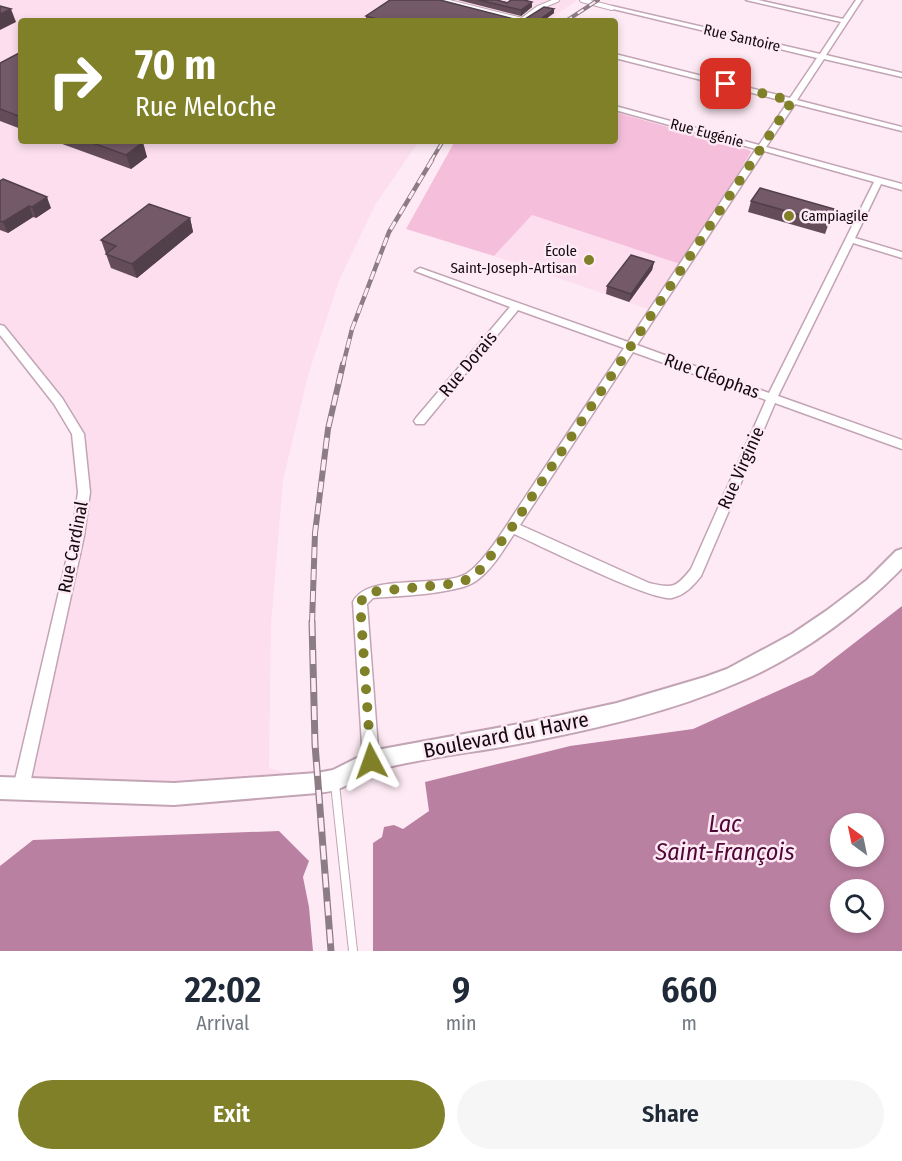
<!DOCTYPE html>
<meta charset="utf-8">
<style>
:root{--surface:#fff;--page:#f6f6f7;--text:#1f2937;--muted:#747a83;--accent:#7f8028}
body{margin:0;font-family:"Fira Sans Condensed",sans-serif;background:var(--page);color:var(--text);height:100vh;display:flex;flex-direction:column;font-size:22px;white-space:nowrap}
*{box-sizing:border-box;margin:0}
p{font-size:20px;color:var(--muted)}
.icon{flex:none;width:33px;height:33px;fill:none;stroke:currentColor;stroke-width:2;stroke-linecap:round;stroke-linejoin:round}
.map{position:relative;height:951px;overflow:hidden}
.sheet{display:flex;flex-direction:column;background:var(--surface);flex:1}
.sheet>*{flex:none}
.hud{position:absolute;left:18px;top:18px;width:600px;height:126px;border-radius:6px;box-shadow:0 3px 9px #0003;background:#7f8028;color:#fff;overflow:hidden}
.needle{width:39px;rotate:327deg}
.tools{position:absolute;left:830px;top:813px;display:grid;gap:12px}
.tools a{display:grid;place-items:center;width:54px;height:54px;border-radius:50%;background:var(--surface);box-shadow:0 3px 9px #0003;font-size:30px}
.pin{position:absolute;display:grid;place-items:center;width:51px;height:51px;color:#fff;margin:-26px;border-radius:12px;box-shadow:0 3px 9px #0006}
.me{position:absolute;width:66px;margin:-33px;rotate:356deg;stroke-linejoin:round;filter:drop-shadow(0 0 4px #0008)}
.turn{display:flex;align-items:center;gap:21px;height:126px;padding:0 18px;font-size:27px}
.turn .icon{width:78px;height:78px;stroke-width:2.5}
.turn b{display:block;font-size:42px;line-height:51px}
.eta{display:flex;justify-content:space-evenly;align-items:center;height:102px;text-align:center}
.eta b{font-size:36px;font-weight:600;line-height:42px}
.action{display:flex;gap:12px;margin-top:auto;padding:12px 18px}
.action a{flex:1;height:69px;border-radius:36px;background:var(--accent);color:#fff;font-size:24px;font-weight:600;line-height:69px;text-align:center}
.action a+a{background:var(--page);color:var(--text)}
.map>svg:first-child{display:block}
.built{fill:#fddeee}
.green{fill:#f5bfdc}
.water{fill:#ba80a1;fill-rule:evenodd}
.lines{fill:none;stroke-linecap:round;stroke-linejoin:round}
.lane-far1-casing{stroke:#c2a4b4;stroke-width:6}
.lane-casing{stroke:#c2a4b4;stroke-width:10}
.street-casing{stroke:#c2a4b4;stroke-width:3}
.secondary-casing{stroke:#c2a4b4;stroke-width:4}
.lane-far1{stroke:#fff;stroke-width:4}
.lane{stroke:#fff;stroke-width:8}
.street{fill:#fff;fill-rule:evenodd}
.secondary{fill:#fff;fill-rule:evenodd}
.rail-far3-casing{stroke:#8c7d85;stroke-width:4}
.rail-far2-casing{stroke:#8c7d85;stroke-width:4.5}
.rail-far1-casing{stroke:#8c7d85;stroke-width:6}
.rail-casing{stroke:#8c7d85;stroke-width:7}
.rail-far3{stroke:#feeaf4;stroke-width:2;stroke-dasharray:7;stroke-linecap:butt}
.rail-far2{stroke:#feeaf4;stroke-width:3;stroke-dasharray:9;stroke-linecap:butt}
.rail-far1{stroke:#feeaf4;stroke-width:4;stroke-dasharray:11;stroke-linecap:butt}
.rail{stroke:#feeaf4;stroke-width:4.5;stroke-dasharray:14;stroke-linecap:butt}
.wall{fill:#644d59}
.shaded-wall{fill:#513f49}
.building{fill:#745a68;stroke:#513f49;stroke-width:1.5}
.route{stroke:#7f8028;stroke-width:10;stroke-dasharray:0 18}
.poi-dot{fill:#7f8028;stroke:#feeaf4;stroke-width:2}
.labels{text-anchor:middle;stroke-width:5;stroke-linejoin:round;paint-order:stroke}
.far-street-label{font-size:15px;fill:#130a0f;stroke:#feeaf4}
.far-poi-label{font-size:15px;fill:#130a0f;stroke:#feeaf4;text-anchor:start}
.street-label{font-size:18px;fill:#130a0f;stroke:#feeaf4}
.near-street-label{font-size:21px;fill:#130a0f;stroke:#feeaf4}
.near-water-label{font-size:24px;font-style:italic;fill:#4e0737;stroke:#feeaf4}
</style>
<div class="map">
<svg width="902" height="951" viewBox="0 0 902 951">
<rect width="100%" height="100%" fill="#feeaf4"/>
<g class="built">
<polygon points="0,0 577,0 548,21 21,21 21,141 419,141 375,205 340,278 309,372 283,480 271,625 269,768 317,783 21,788 84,492 78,434 0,328"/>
<polygon points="532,215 683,265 654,311 494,256"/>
</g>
<polygon class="green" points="615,112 749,150 751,152 683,265 532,215 494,256 406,229 455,141 615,141"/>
<g class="water">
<path d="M902,606V951H373V843L382,837L384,827L394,825L403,829L429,811L425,782L570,746L693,729L813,675ZM840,824H873V856H840ZM840,890H873V922H840Z"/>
<polygon points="279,831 309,861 303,877 309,907 313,951 0,951 0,866 33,840"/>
</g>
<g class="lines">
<defs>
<g id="lane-far1">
<polyline points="441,0 522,20 538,8 557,0"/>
<polyline points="582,0 612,8"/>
</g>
<polyline id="lane" points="335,784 353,951"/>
<g id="street">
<path d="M746,0H758L843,19L856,0H862L826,55L902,73V77L824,59L797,100L902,127V131L795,104L766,147L902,184V190L881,184L855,238L902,252V258L853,243L778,396L902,440V449L775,403L701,576C693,586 685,595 672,598C653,602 539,545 514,534C503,550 492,570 476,581C458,594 397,596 373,598L367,604L379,761L376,766L371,768L366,766L363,761L353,602C368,572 438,589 466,574C484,564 510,520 522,502C556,451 590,400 624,348L518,310L424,424H416L414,421L416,418L510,307L415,271L420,268L423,269L628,342L756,149L615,110V106L759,145L788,102L615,58V54L790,98L817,58L609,8L612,6L820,54L841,22ZM764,151L874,182L769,393L637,345ZM633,352L766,400L691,569C675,589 673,588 649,583L520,525Z"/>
<polygon points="0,325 4,326 62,398 84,434 90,492 84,536 29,788 26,793 21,796 16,793 13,788 72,536 78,492 72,434 54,404 0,335"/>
</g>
<path id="secondary" d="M902,549V568C856,615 800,656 739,682C673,711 599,728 528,742C478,752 425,757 376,770C364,773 354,782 343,787C335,791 326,792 317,793L174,805L0,799V777L174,783L317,773L333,770L371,751L530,722L617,703L705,677L727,669L792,634L826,611L867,580L896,551Z"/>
</defs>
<use href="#lane-far1" class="lane-far1-casing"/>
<use href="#lane" class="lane-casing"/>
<use href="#street" class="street-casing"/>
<use href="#secondary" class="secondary-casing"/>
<use href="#lane-far1" class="lane-far1"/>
<use href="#lane" class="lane"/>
<use href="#street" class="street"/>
<use href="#secondary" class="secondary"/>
<defs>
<g id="rail-far3">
<polyline points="566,21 598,0"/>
<polyline points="431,161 443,141"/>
</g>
<polyline id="rail-far2" points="343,365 352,329 389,232 432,160"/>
<polyline id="rail-far1" points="312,624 315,533 328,429 343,364"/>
<polyline id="rail" points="312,622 315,744 331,951"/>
</defs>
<use href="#rail-far3" class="rail-far3-casing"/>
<use href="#rail-far2" class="rail-far2-casing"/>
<use href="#rail-far1" class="rail-far1-casing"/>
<use href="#rail" class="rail-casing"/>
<use href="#rail-far3" class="rail-far3"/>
<use href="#rail-far2" class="rail-far2"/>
<use href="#rail-far1" class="rail-far1"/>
<use href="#rail" class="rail"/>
</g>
<g class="wall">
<polygon points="458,0 497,0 532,7 521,16"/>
<polygon points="440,1 522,21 554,9 554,13 543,21 371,21 366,20 366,16"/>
<polygon points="21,52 21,129 0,121 0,63"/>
<polygon points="54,141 140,141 147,157 131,169"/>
<polygon points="0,181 51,208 36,218 33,217 8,233 0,230"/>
<polygon points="751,201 834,209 825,234 748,212"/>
<polygon points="190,218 193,232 137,278 111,268 101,240"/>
<polygon points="654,262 652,270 629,302 606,294 607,286"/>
</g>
<g class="shaded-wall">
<polygon points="532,2 532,7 521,16 521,10"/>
<polygon points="11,9 16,22 0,30 0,14"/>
<polygon points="554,9 554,13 543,21 538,21"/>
<polygon points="143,142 147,157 131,169 126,155"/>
<polygon points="47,197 51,208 36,218 32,207"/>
<polygon points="29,206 33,217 8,233 3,222"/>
<polygon points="190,218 193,232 137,278 132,264"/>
<polygon points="654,262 652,270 629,302 631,294"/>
</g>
<g class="building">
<polygon points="390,0 440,0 522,21 544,7 554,9 538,21 384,21 366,16"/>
<polygon points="479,0 497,0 507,3 511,0 524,0 532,2 521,10"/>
<polygon points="0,6 11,9 0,14"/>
<polygon points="21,52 21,117 0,109 0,63"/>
<polygon points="87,141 140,141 143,142 126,155"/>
<polygon points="3,179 47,197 32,207 29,206 3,222 0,221 0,181"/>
<polygon points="760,188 834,209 829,223 751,201"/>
<polygon points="149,204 190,218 132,264 106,254 116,246 101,240"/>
<polygon points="631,255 654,262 631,294 607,286"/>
</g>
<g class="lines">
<polyline class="route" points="371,761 360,602 370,592 450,584 470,579 482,568 512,527 792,101 726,84"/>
</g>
<g class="poi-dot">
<circle cx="789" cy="216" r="6"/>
<circle cx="589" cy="260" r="6"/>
</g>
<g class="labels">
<g class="far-street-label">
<text transform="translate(742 38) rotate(13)" y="5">Rue Santoire</text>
<text transform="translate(707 133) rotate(15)" y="5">Rue Eugénie</text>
</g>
<g class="far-poi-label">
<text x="801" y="221">Campiagile</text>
<text x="577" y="256" text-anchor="end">École<tspan x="577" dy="17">Saint-Joseph-Artisan</tspan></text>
</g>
<g class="street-label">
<text transform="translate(468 364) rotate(-50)" y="6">Rue Dorais</text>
<text transform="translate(712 376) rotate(20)" y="6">Rue Cléophas</text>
<text transform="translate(741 468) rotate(-66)" y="6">Rue Virginie</text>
<text transform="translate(73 547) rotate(-79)" y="6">Rue Cardinal</text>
</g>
<g class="near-street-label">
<text transform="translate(506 735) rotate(-11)" y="7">Boulevard du Havre</text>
</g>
<g class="near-water-label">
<text x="725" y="832">Lac<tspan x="725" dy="28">Saint-François</tspan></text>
</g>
</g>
</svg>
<div class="tools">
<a><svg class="needle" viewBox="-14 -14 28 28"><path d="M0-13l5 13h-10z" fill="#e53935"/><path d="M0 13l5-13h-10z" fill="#747a83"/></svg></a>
<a><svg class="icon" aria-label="search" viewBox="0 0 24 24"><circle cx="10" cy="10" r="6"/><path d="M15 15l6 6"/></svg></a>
</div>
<div class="pin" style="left:726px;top:84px;background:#d93025"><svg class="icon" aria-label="arrive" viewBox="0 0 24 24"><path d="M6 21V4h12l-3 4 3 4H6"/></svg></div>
<svg class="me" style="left:371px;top:761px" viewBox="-20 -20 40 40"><path d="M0-17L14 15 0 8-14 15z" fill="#7f8028" stroke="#fff" stroke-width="4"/></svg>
<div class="hud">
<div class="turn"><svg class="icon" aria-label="right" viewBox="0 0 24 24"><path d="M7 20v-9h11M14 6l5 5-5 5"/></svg><div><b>70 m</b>Rue Meloche</div></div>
</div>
</div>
<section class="sheet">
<div class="eta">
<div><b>22:02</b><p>Arrival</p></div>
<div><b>9</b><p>min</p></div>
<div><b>660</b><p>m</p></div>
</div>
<div class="action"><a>Exit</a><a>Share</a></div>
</section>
